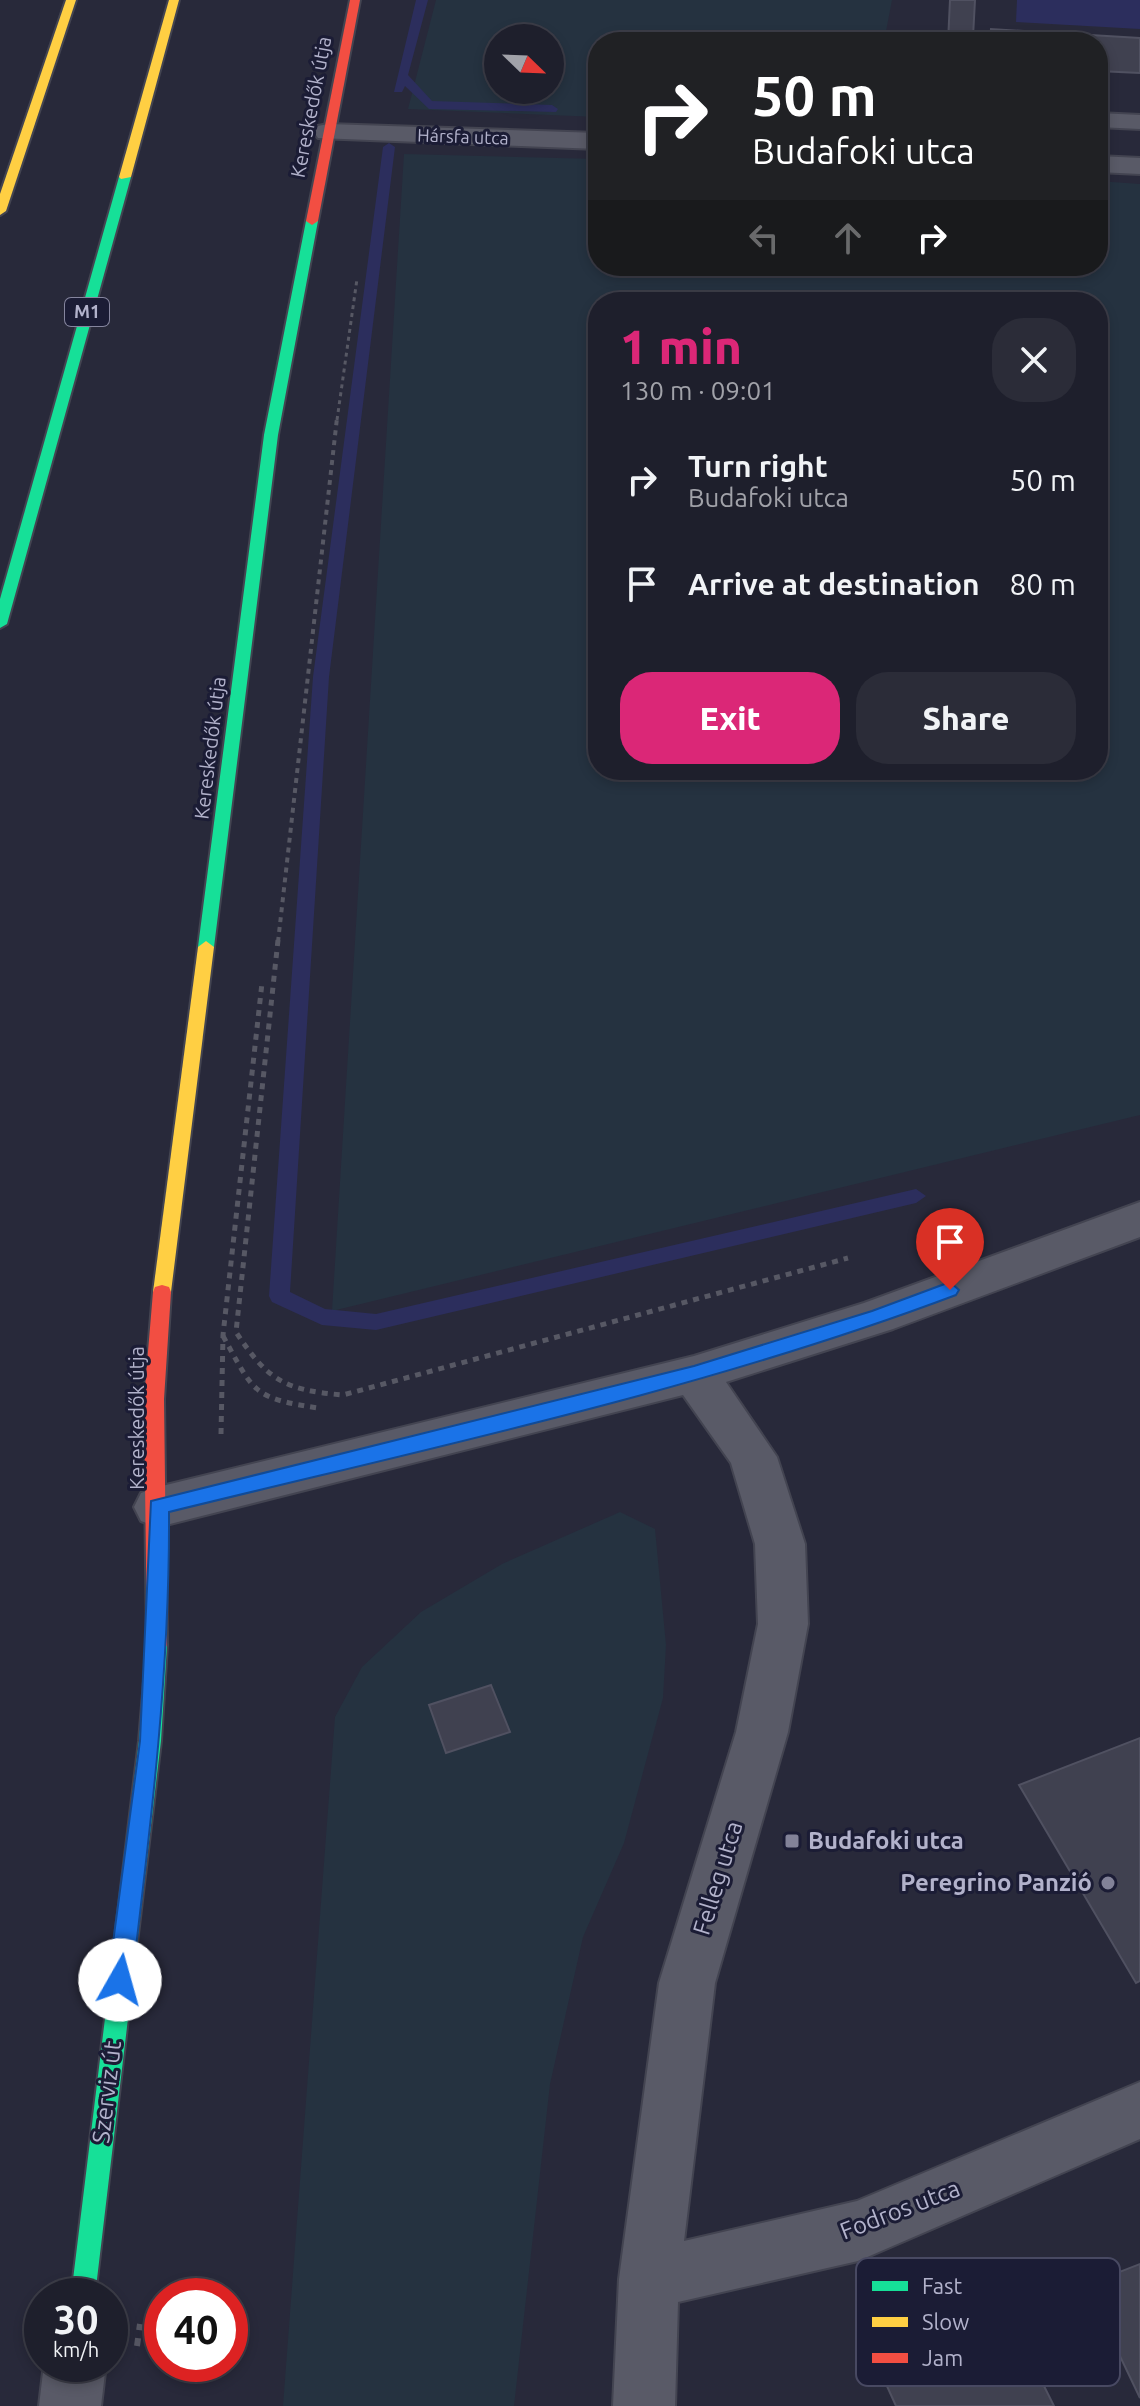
<!DOCTYPE html>
<meta charset="utf-8">
<style>
:root{--surface:#1e1f2c;--page:#2b2c38;--text:#f1f3f6;--muted:#a1a2a9;--line:#3c3d48;--accent:#db2777}
body{margin:0;font-family:Ubuntu,sans-serif;background:var(--page);color:var(--text);height:100vh;display:flex;flex-direction:column;font-size:30px;white-space:nowrap}
*{box-sizing:border-box;margin:0}
p{font-size:26px;color:var(--muted)}
.icon{flex:none;width:44px;height:44px;fill:none;stroke:currentColor;stroke-width:2;stroke-linecap:round;stroke-linejoin:round}
.map{position:relative;flex:1;overflow:hidden}
.details{position:absolute;left:588px;top:292px;width:520px;height:488px;display:flex;flex-direction:column;background:var(--surface);border-radius:32px;box-shadow:0 4px 12px #0003,0 0 0 2px var(--line)}
.details>*{flex:none}
.hud{position:absolute;left:588px;top:32px;width:520px;height:244px;border-radius:32px;box-shadow:0 4px 12px #0003,0 0 0 2px var(--line);background:#202124;color:#fff;overflow:hidden}
.needle{width:52px;rotate:113deg}
.fabs{position:absolute;left:484px;top:24px;display:grid;gap:16px}
.fabs a{display:grid;place-items:center;width:80px;height:80px;border-radius:50%;background:var(--surface);box-shadow:0 4px 12px #0003,0 0 0 2px var(--line);font-size:40px}
.speed{position:absolute;left:24px;top:2278px;display:flex;gap:16px;font-size:40px;font-weight:700;text-align:center}
.speed>*{display:grid;place-content:center;width:104px;height:104px;border-radius:50%;background:var(--surface);box-shadow:0 4px 12px #0003,0 0 0 2px var(--line);line-height:1}
.speed small{font-size:20px;font-weight:400}
.speed .limit{border:12px solid #d22;background:#fff;color:#111}
.pin{position:absolute;display:grid;place-items:center;width:68px;height:68px;color:#fff;margin:-82px -34px;border-radius:50% 50% 50% 0;rotate:-45deg;box-shadow:0 0 8px #0007}
.pin .icon{rotate:45deg}
.me{position:absolute;width:88px;margin:-44px;rotate:7deg;stroke-linejoin:round;filter:drop-shadow(0 0 6px #0008)}
.turn{display:flex;align-items:center;gap:28px;height:168px;padding:0 32px;font-size:36px}
.turn .icon{width:104px;height:104px;stroke-width:2.5}
.turn b{display:block;font-size:56px;line-height:68px}
.lanes{display:flex;align-items:center;height:76px;padding:0 32px;background:#0003;justify-content:center;gap:40px;direction:ltr}
.lanes .off{opacity:.35}
.round{display:grid;place-items:center;flex:none;width:84px;height:84px;border-radius:32px;background:var(--page)}
.summary{display:flex;align-items:center;justify-content:space-between;height:136px;padding:0 32px}
h1{font-size:48px;font-weight:800;line-height:60px;color:var(--accent)}
.action{display:flex;gap:16px;margin-top:auto;padding:16px 32px}
.action a{flex:1;height:92px;border-radius:32px;background:var(--accent);color:#fff;font-size:32px;font-weight:800;line-height:92px;text-align:center}
.action a+a{background:var(--page);color:var(--text)}
ul{padding:0;list-style:none}
li{display:flex;align-items:center;gap:24px;height:104px;padding:0 32px}
li div{flex:1}
li b{display:block;font-size:30px}
li em{font-style:normal}
.map>svg:first-child{display:block}
.green{fill:#253240;fill-rule:evenodd}
.water{fill:#2c2e5d}
.lines{fill:none;stroke-linecap:round;stroke-linejoin:round}
.stream{fill:#2c2e5d;fill-rule:evenodd}
.building{fill:#404150;stroke:#505161;stroke-width:2}
.lane-casing{stroke:#434451;stroke-width:4}
.street-casing{stroke:#434451;stroke-width:4}
.fast-casing{stroke:#434451;stroke-width:4}
.slow-casing{stroke:#434451;stroke-width:4}
.jam-casing{stroke:#434451;stroke-width:4}
.path-far3{stroke:#575864;stroke-width:3;stroke-dasharray:4 4;stroke-linecap:butt}
.path-far2{stroke:#575864;stroke-width:4;stroke-dasharray:5 5;stroke-linecap:butt}
.path-far1{stroke:#575864;stroke-width:5;stroke-dasharray:6 6;stroke-linecap:butt}
.path{stroke:#575864;stroke-width:6;stroke-dasharray:8 8;stroke-linecap:butt}
.lane{fill:#595a67;fill-rule:evenodd}
.street{fill:#595a67;fill-rule:evenodd}
.fast{fill:#16e098;fill-rule:evenodd}
.slow{fill:#ffcf43;fill-rule:evenodd}
.jam{fill:#f24e42;fill-rule:evenodd}
.route{fill:#1a73e8;stroke:#114b97;stroke-width:2}
.poi-dot{fill:#828298;stroke:#1b1c35;stroke-width:3}
.labels{text-anchor:middle;stroke-width:6;stroke-linejoin:round;paint-order:stroke}
.far-street-label{font-size:18px;fill:#b2b2cb;stroke:#1b1c35}
.shield{fill:#1b1c35;stroke:#85859e;stroke-width:2}
.shield-label{font-size:18px;font-weight:bold;fill:#b2b2cb}
.street-label{font-size:20px;fill:#b2b2cb;stroke:#1b1c35}
.near-poi-label{font-size:24px;font-weight:bold;fill:#b2b2cb;stroke:#1b1c35;text-anchor:start}
.near-street-label{font-size:24px;fill:#b2b2cb;stroke:#1b1c35}
.key{fill:#1b1c35;stroke:#484962;stroke-width:2}
.key-label{font-size:22px;fill:#b2b2cb}
</style>
<div class="map">
<svg width="1140" height="2406" viewBox="0 0 1140 2406">
<rect width="100%" height="100%" fill="#28293a"/>
<g class="green">
<path d="M436,0H892L884,42H598V117L408,109ZM498,38H550V90H498Z"/>
<path d="M404,154L598,159V266H1098V181L1140,184V1115L332,1311ZM1098,302V770H598V302Z"/>
<polygon points="620,1512 655,1529 666,1645 663,1698 624,1843 583,1937 550,2084 514,2406 283,2406 335,1717 362,1667 421,1612 502,1564"/>
</g>
<polygon class="water" points="1017,0 1140,0 1140,29 1016,22"/>
<g class="lines">
<g class="stream">
<polygon points="416,0 428,0 408,75 432,101 552,105 558,109 556,112 429,109 405,86 402,92 394,92"/>
<polygon points="389,143 395,147 329,677 290,1292 325,1309 376,1314 916,1189 926,1196 916,1203 376,1330 322,1325 272,1302 269,1296 313,677 383,147"/>
</g>
</g>
<g class="building">
<polygon points="950,0 975,0 973,37 990,37 991,29 1140,38 1140,73 1098,71 1098,42 948,42"/>
<polygon points="491,1685 510,1732 446,1753 429,1705"/>
<polygon points="1140,1738 1140,1981 1136,1983 1019,1785"/>
<polygon points="1140,2264 1140,2398 1086,2285"/>
<polygon points="1015,2328 1054,2406 896,2406 886,2384"/>
</g>
<g class="lines">
<defs>
<polygon id="lane" points="1098,113 1140,115 1140,129 1098,127"/>
<g id="street">
<polygon points="328,124 598,133 598,149 318,138 314,132 318,126"/>
<polygon points="1098,156 1140,158 1140,174 1098,172"/>
<polygon points="1140,1202 1140,1237 893,1329 726,1382 777,1457 805,1544 808,1624 788,1732 715,1983 684,2241 857,2201 1140,2082 1140,2139 858,2261 678,2302 675,2406 613,2406 619,2279 659,1983 736,1732 758,1624 755,1544 731,1463 683,1395 158,1527 141,1521 134,1507 141,1493 158,1487 694,1356 864,1303"/>
<polygon points="44,2364 106,2364 101,2406 39,2406"/>
</g>
<g id="fast">
<polygon points="125,174 131,177 7,624 0,628 0,599 119,177"/>
<polygon points="312,217 318,221 278,435 214,947 206,953 198,947 264,435 306,221"/>
<polygon points="157,1636 164,1639 167,1645 161,1741 95,2296 71,2296 139,1741 147,1645 150,1639"/>
</g>
<g id="slow">
<polygon points="66,0 76,0 6,211 0,215 0,194"/>
<polygon points="169,0 179,0 131,177 121,179 119,177"/>
<polygon points="206,941 214,947 171,1292 169,1297 155,1297 153,1292 198,947"/>
</g>
<g id="jam">
<polygon points="350,0 360,0 318,221 312,225 306,221"/>
<polygon points="162,1285 169,1287 171,1292 164,1399 167,1645 164,1651 157,1654 150,1651 147,1645 144,1399 153,1292 155,1287"/>
</g>
</defs>
<use href="#lane" class="lane-casing"/>
<use href="#street" class="street-casing"/>
<use href="#fast" class="fast-casing"/>
<use href="#slow" class="slow-casing"/>
<use href="#jam" class="jam-casing"/>
<polyline class="path-far3" points="337,420 357,279"/>
<polyline class="path-far2" points="278,942 337,418"/>
<g class="path-far1">
<path d="M278,940L236,1332C268,1381 285,1390 343,1395L848,1258"/>
<path d="M223,1336C254,1392 252,1398 318,1408"/>
<polyline points="221,1434 223,1335 262,983"/>
</g>
<polyline class="path" points="137,2346 140,2324"/>
<use href="#lane" class="lane"/>
<use href="#street" class="street"/>
<use href="#fast" class="fast"/>
<use href="#slow" class="slow"/>
<use href="#jam" class="jam"/>
</g>
<path class="route" d="M950,1282L959,1290L956,1295C701,1391 433,1447 169,1512C170,1670 151,1824 132,1980L128,1988L120,1991L112,1988L108,1980L140,1741L151,1501L694,1366L872,1311Z"/>
<g class="poi-dot">
<rect x="784" y="1833" width="16" height="16" rx="4"/>
<circle cx="1108" cy="1883" r="8"/>
</g>
<g class="labels">
<g class="far-street-label">
<text transform="translate(463 137) rotate(2)" y="6">Hársfa utca</text>
</g>
<rect class="shield" x="65" y="298" width="44" height="28" rx="6"/>
<g class="shield-label">
<text x="87" y="318">M1</text>
</g>
<g class="street-label">
<text transform="translate(311 107) rotate(-79)" y="7">Kereskedők útja</text>
<text transform="translate(210 748) rotate(-83)" y="7">Kereskedők útja</text>
<text transform="translate(137 1418) rotate(-90)" y="7">Kereskedők útja</text>
</g>
<g class="near-poi-label">
<text x="808" y="1849">Budafoki utca</text>
<text x="1092" y="1891" text-anchor="end">Peregrino Panzió</text>
</g>
<g class="near-street-label">
<text transform="translate(718 1878) rotate(-73)" y="8">Felleg utca</text>
<text transform="translate(107 2092) rotate(-83)" y="8">Szerviz út</text>
<text transform="translate(900 2210) rotate(-21)" y="8">Fodros utca</text>
</g>
</g>
<rect x="856" y="2258" width="264" height="128" rx="12" class="key"/>
<rect x="872" y="2281" width="36" height="10" fill="#16e098"/>
<rect x="872" y="2317" width="36" height="10" fill="#ffcf43"/>
<rect x="872" y="2353" width="36" height="10" fill="#f24e42"/>
<g class="key-label">
<text x="922" y="2294">Fast</text>
<text x="922" y="2330">Slow</text>
<text x="922" y="2366">Jam</text>
</g>
</svg>
<div class="fabs">
<a><svg class="needle" viewBox="-14 -14 28 28"><path d="M0-13l5 13h-10z" fill="#e53935"/><path d="M0 13l5-13h-10z" fill="#a1a2a9"/></svg></a>
</div>
<div class="speed"><div>30<small>km/h</small></div><div class="limit">40</div></div>
<div class="pin" style="left:950px;top:1290px;background:#d93025"><svg class="icon" aria-label="arrive" viewBox="0 0 24 24"><path d="M6 21V4h12l-3 4 3 4H6"/></svg></div>
<svg class="me" style="left:120px;top:1980px" viewBox="-20 -20 40 40"><circle r="19" fill="#fff"/><path d="M0-13L10 11 0 6-10 11z" fill="#1a73e8"/></svg>
<div class="hud">
<div class="turn"><svg class="icon" aria-label="right" viewBox="0 0 24 24"><path d="M7 20v-9h11M14 6l5 5-5 5"/></svg><div><b>50 m</b>Budafoki utca</div></div>
<div class="lanes"><svg class="icon off" aria-label="left" viewBox="0 0 24 24"><path d="M17 20v-9H6M10 6l-5 5 5 5"/></svg><svg class="icon off" aria-label="ahead" viewBox="0 0 24 24"><path d="M12 20V5M6 11l6-6 6 6"/></svg><svg class="icon" aria-label="right" viewBox="0 0 24 24"><path d="M7 20v-9h11M14 6l5 5-5 5"/></svg></div>
</div>
<section class="details">
<div class="summary"><div><h1>1 min</h1><p>130 m · 09:01</p></div><a class="round"><svg class="icon" aria-label="close" viewBox="0 0 24 24"><path d="M6 6l12 12M18 6L6 18"/></svg></a></div>
<ul>
<li><svg class="icon" aria-label="right" viewBox="0 0 24 24"><path d="M7 20v-9h11M14 6l5 5-5 5"/></svg><div><b>Turn right</b><p>Budafoki utca</p></div><em>50 m</em></li>
<li><svg class="icon" aria-label="arrive" viewBox="0 0 24 24"><path d="M6 21V4h12l-3 4 3 4H6"/></svg><div><b>Arrive at destination</b></div><em>80 m</em></li>
</ul>
<div class="action"><a>Exit</a><a>Share</a></div>
</section>
</div>
